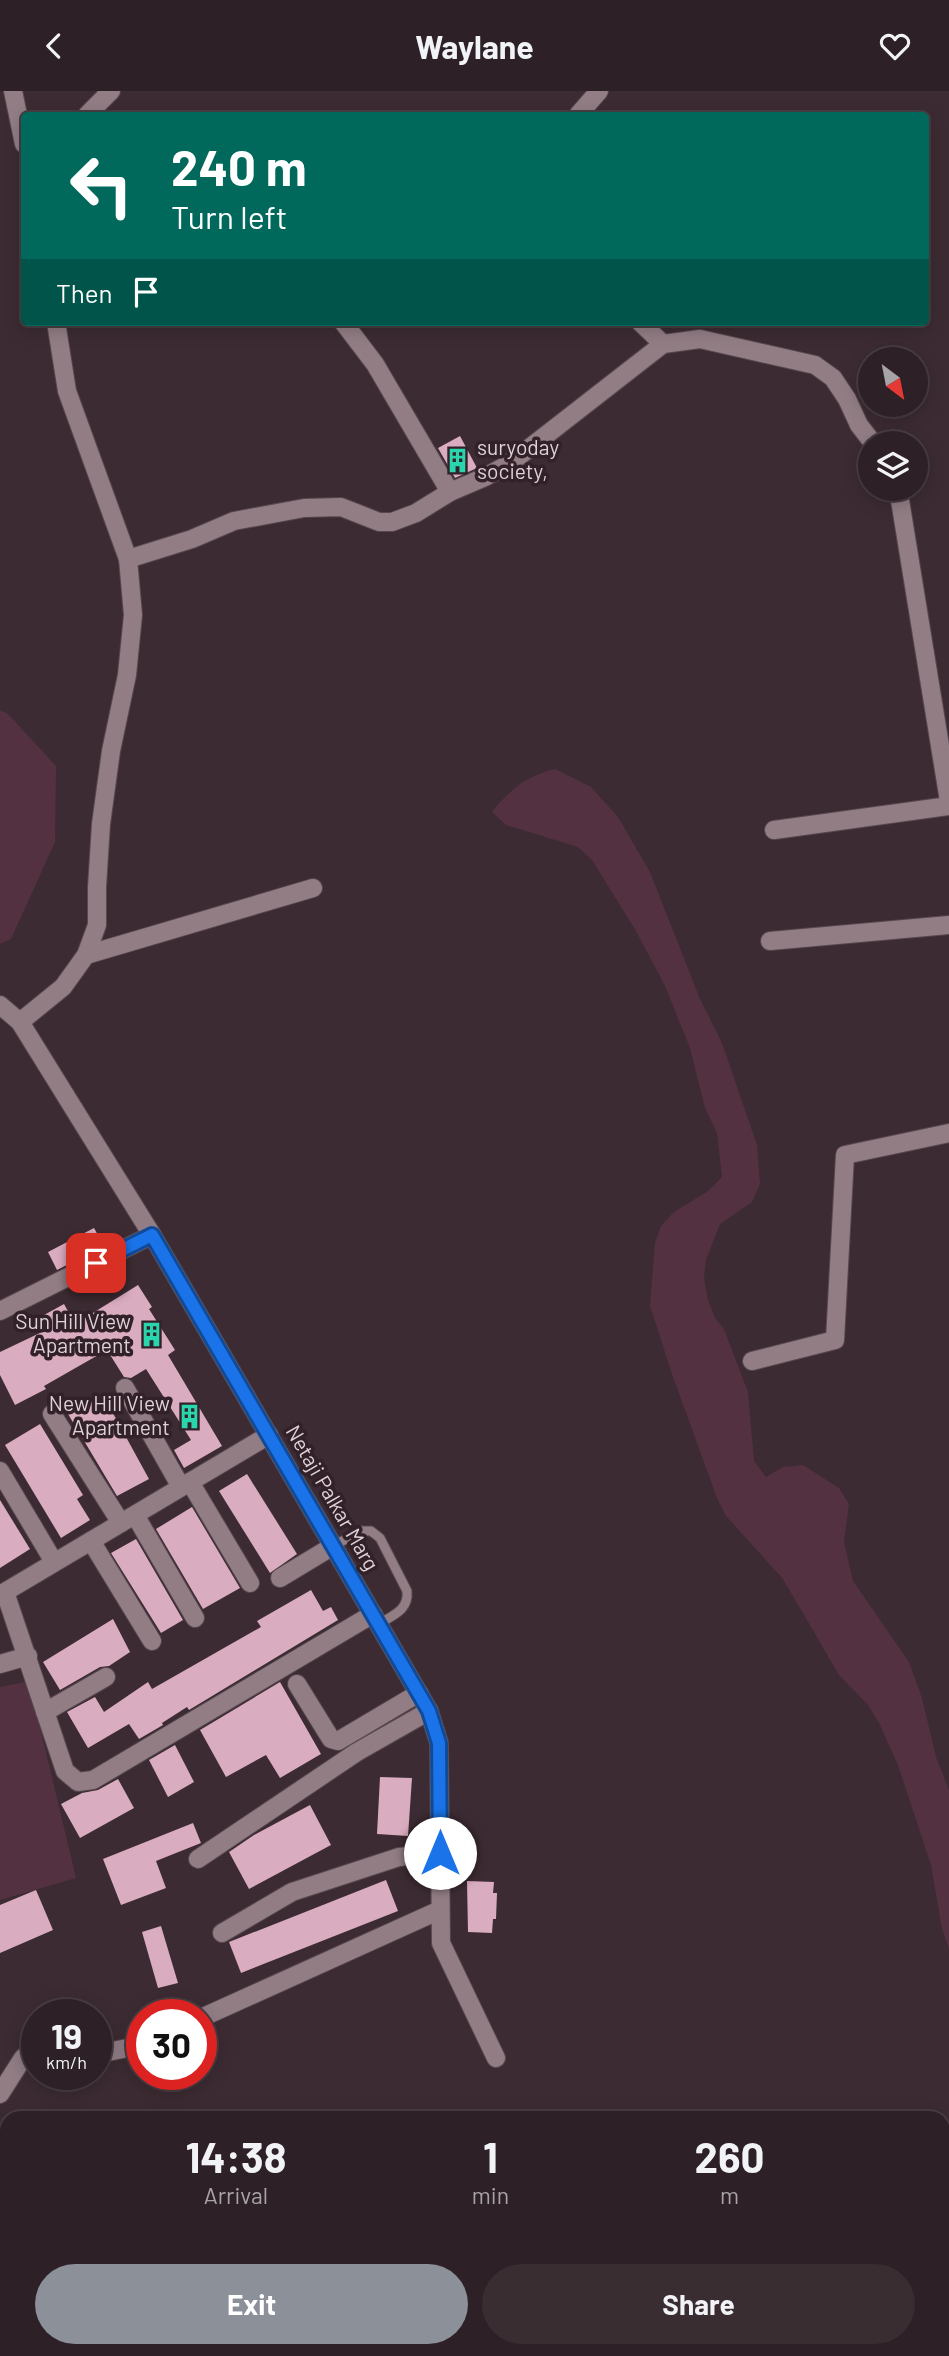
<!DOCTYPE html>
<style>
:root{--surface:#2d2026;--page:#392d32;--text:#f1f3f6;--muted:#a7a3a7;--line:#483e43;--accent:#8c9099}
body{margin:0;font-family:Barlow,sans-serif;background:var(--page);color:var(--text);height:100vh;display:flex;flex-direction:column;font-size:26px;white-space:nowrap}
*{box-sizing:border-box;margin:0}
p{font-size:23px;color:var(--muted)}
.icon{flex:none;width:38px;height:38px;fill:none;stroke:currentColor;stroke-width:2;stroke-linecap:round;stroke-linejoin:round}
.map{position:relative;flex:1;overflow:hidden}
.sheet{position:absolute;left:0px;top:2020px;width:950px;height:247px;display:flex;flex-direction:column;background:var(--surface);border-radius:21px 21px 0 0;box-shadow:0 4px 18px #0003,0 0 0 2px var(--line)}
.sheet>*{flex:none}
.hud{position:absolute;left:21px;top:21px;width:908px;height:214px;border-radius:7px;box-shadow:0 4px 18px #0003,0 0 0 2px var(--line);background:#00695c;color:#fff;overflow:hidden}
.needle{width:46px;rotate:148deg}
.tools{position:absolute;left:858px;top:256px;display:grid;gap:14px}
.tools a{display:grid;place-items:center;width:70px;height:70px;border-radius:50%;background:var(--surface);box-shadow:0 4px 18px #0003,0 0 0 2px var(--line);font-size:35px}
.speed{position:absolute;left:21px;top:1908px;display:flex;gap:14px;font-size:35px;font-weight:700;text-align:center}
.speed>*{display:grid;place-content:center;width:91px;height:91px;border-radius:50%;background:var(--surface);box-shadow:0 4px 18px #0003,0 0 0 2px var(--line);line-height:1}
.speed small{font-size:18px;font-weight:400}
.speed .limit{border:10px solid #d22;background:#fff;color:#111}
.pin{position:absolute;display:grid;place-items:center;width:60px;height:60px;color:#fff;margin:-30px;border-radius:14px;box-shadow:0 4px 10px #0006}
.me{position:absolute;width:77px;margin:-38px;rotate:0deg;stroke-linejoin:round;filter:drop-shadow(0 0 5px #0008)}
.turn{display:flex;align-items:center;gap:24px;height:147px;padding:0 35px;font-size:32px}
.turn .icon{width:91px;height:91px;stroke-width:2.5}
.turn b{display:block;font-size:49px;line-height:60px}
.then{display:flex;align-items:center;height:66px;padding:0 35px;background:#0003;gap:14px;font-size:26px}
.eta{display:flex;justify-content:space-evenly;align-items:center;height:119px;text-align:center}
.eta b{font-size:42px;font-weight:700;line-height:49px}
.button{display:flex;gap:14px;margin-top:auto;padding:14px 35px}
.button a{flex:1;height:80px;border-radius:42px;background:var(--accent);color:#fff;font-size:28px;font-weight:700;line-height:80px;text-align:center}
.button a+a{background:var(--page);color:var(--text)}
header{display:flex;justify-content:space-between;align-items:center;height:91px;padding:0 35px;background:var(--surface);font-size:32px;font-weight:700}
.map>svg:first-child{display:block}
.green{fill:#533141}
.building{fill:#daacbf}
.lines{fill:none;stroke-linecap:round;stroke-linejoin:round}
.lane-casing{stroke:#57484f;stroke-width:11}
.street-casing{stroke:#57484f;stroke-width:20}
.lane{stroke:#927d85;stroke-width:9}
.street{stroke:#927d85;stroke-width:18}
.route-casing{stroke:#114b97;stroke-width:18}
.route{stroke:#1a73e8;stroke-width:12}
.labels{text-anchor:middle;stroke-width:7;stroke-linejoin:round;paint-order:stroke}
.poi-label{font-size:21px;fill:#ded2d7;stroke:#322128;text-anchor:end}
.street-label{font-size:21px;fill:#ded2d7;stroke:#322128}
</style>
<header><svg class="icon" aria-label="back" viewBox="0 0 24 24"><path d="M15 5l-7 7 7 7"/></svg>Waylane<svg class="icon" aria-label="heart" viewBox="0 0 24 24"><path d="M12 20l-8-8c-3-5 5-10 8-4 3-6 11-1 8 4z"/></svg></header>
<div class="map">
<svg width="949" height="2265" viewBox="0 0 949 2265">
<rect width="100%" height="100%" fill="#3c2b32"/>
<g class="green">
<polygon points="0,619 8,623 56,675 55,751 11,848 0,853"/>
<path d="M555,678L591,696L618,726L650,781L700,908L722,952L757,1054L760,1093L752,1111L720,1133L706,1169L704,1187L708,1209L715,1227L724,1238L748,1301L754,1370L766,1386L783,1376L803,1374L839,1397L849,1413L844,1451L853,1490L909,1571L922,1607L936,1666L949,1699V1858L942,1838L931,1774L898,1674L879,1632L868,1614L839,1584L783,1488L726,1425L717,1407L673,1286L650,1215L655,1152L661,1135L674,1121L708,1100L722,1086L717,1042L705,1017L690,957L665,895L636,840L592,769L578,756L506,734L492,721C509,699 528,684 555,678Z"/>
<polygon points="29,1590 76,1787 0,1809 0,1596"/>
</g>
<g class="building">
<polygon points="460,345 477,377 455,387 438,357"/>
<polygon points="94,1137 104,1155 57,1179 48,1161"/>
<polygon points="138,1194 152,1216 149,1218 175,1259 168,1264 222,1355 184,1377 174,1359 191,1349 146,1278 131,1287 124,1286 107,1259 44,1295 46,1298 15,1314 0,1284 0,1261 42,1241 35,1229 64,1213 75,1233"/>
<polygon points="103,1304 149,1388 117,1405 68,1323"/>
<polygon points="40,1333 83,1404 77,1408 90,1429 61,1447 5,1354"/>
<polygon points="247,1383 297,1463 270,1482 219,1400"/>
<polygon points="0,1409 30,1458 0,1477"/>
<polygon points="192,1416 240,1497 203,1518 156,1438"/>
<polygon points="136,1448 183,1529 161,1542 111,1462"/>
<polygon points="311,1499 323,1520 331,1516 338,1529 189,1619 187,1616 162,1632 163,1634 139,1648 129,1633 88,1657 67,1621 95,1606 104,1621 148,1591 152,1598 261,1536 257,1530"/>
<polygon points="113,1528 130,1561 109,1575 100,1576 60,1599 43,1571"/>
<polygon points="280,1591 321,1663 280,1687 266,1664 226,1686 200,1639"/>
<polygon points="175,1654 194,1691 168,1706 149,1669"/>
<polygon points="380,1686 412,1687 408,1745 377,1743"/>
<polygon points="118,1688 134,1717 80,1747 61,1713 82,1702 98,1699"/>
<polygon points="310,1714 331,1754 249,1798 229,1761 254,1744"/>
<polygon points="193,1732 201,1752 156,1770 166,1797 121,1814 103,1768"/>
<polygon points="386,1789 398,1820 241,1882 229,1851"/>
<polygon points="467,1790 494,1791 493,1802 497,1802 496,1828 493,1828 492,1842 468,1841"/>
<polygon points="36,1799 53,1839 0,1862 0,1814"/>
<polygon points="161,1835 178,1892 158,1897 142,1841"/>
</g>
<g class="lines">
<defs>
<g id="lane">
<path d="M333,1455L361,1440H371L380,1447L407,1500C409,1519 393,1524 379,1533"/>
<polyline points="743,2259 748,2265"/>
</g>
<g id="street">
<polyline points="13,0 24,53"/>
<polyline points="87,24 111,0"/>
<polyline points="578,24 599,0"/>
<polyline points="343,231 375,273 450,401"/>
<polyline points="640,231 663,253"/>
<polyline points="898,397 949,710"/>
<polyline points="128,468 192,448 234,430 304,417 341,416 379,431 392,431 416,422 450,401 485,386 509,373 663,253 700,248 815,274 833,287 847,308 859,334 873,352"/>
<polyline points="774,739 949,715"/>
<polyline points="770,850 949,834"/>
<polyline points="86,864 313,797"/>
<polyline points="0,914 20,931 152,1144 429,1620 439,1652 441,1852 496,1967"/>
<polyline points="20,931 63,896 86,864 97,834 97,796 101,733 111,660 127,584 133,524 128,468 67,300 56,231"/>
<polyline points="0,1220 152,1144"/>
<polyline points="752,1270 835,1249 845,1064 949,1042"/>
<polyline points="125,1297 181,1396"/>
<polyline points="52,1323 121,1432"/>
<polyline points="269,1344 5,1501 65,1680 78,1691 93,1689 373,1523"/>
<polyline points="0,1380 54,1471"/>
<polyline points="190,1391 250,1492"/>
<polyline points="135,1424 195,1527"/>
<polyline points="91,1450 152,1550"/>
<polyline points="280,1487 333,1455"/>
<polyline points="0,1573 28,1565"/>
<polyline points="297,1593 331,1648 338,1650 419,1602"/>
<polyline points="45,1621 106,1586"/>
<polyline points="198,1768 357,1661 429,1620"/>
<polyline points="222,1842 292,1801 399,1766 440,1762"/>
<polyline points="201,1927 440,1819"/>
<polyline points="96,1960 103,1962 142,1954"/>
<polyline points="0,2003 23,1967 37,1954"/>
<polyline points="0,2063 7,2062"/>
<polyline points="943,2154 949,2153"/>
<polyline points="259,2259 261,2265"/>
<polyline points="666,2259 671,2265"/>
<polyline points="851,2259 852,2265"/>
<polyline points="505,2265 506,2259"/>
</g>
</defs>
<use href="#lane" class="lane-casing"/>
<use href="#street" class="street-casing"/>
<use href="#lane" class="lane"/>
<use href="#street" class="street"/>
</g>
<g class="lines">
<defs>
<polyline id="route" points="96,1172 152,1144 429,1620 439,1652 440,1762"/>
</defs>
<use href="#route" class="route-casing"/>
<use href="#route" class="route"/>
</g>
<defs>
<symbol id="building-bare" viewBox="-9 -9 18 18"><path d="M-4-6H4V6H1V3H-1V6H-4ZM-2.5-4.3h1.7v1.8h-1.7ZM.8-4.3h1.7v1.8H.8ZM-2.5-1h1.7V.8h-1.7ZM.8-1h1.7V.8H.8Z" fill="#29d5ad" stroke="#322128" stroke-width="2.5" paint-order="stroke"/></symbol>
</defs>
<g fill-rule="evenodd">
<use href="#building-bare" x="440" y="352" width="35" height="35"/>
<use href="#building-bare" x="134" y="1226" width="35" height="35"/>
<use href="#building-bare" x="172" y="1308" width="35" height="35"/>
</g>
<g class="labels">
<g class="poi-label">
<text x="477" y="364" text-anchor="start">suryoday<tspan x="477" dy="24">society,</tspan></text>
<text x="131" y="1238">Sun Hill View<tspan x="131" dy="24">Apartment</tspan></text>
<text x="170" y="1320">New Hill View<tspan x="170" dy="24">Apartment</tspan></text>
</g>
<g class="street-label">
<text transform="translate(332 1407) rotate(60)" y="7">Netaji Palkar Marg</text>
</g>
</g>
</svg>
<div class="tools">
<a><svg class="needle" viewBox="-14 -14 28 28"><path d="M0-13l5 13h-10z" fill="#e53935"/><path d="M0 13l5-13h-10z" fill="#a7a3a7"/></svg></a>
<a><svg class="icon" aria-label="layers" viewBox="0 0 24 24"><path d="M12 4l9 5-9 5-9-5zM3 14l9 5 9-5"/></svg></a>
</div>
<div class="speed"><div>19<small>km/h</small></div><div class="limit">30</div></div>
<div class="pin" style="left:96px;top:1172px;background:#d93025"><svg class="icon" aria-label="arrive" viewBox="0 0 24 24"><path d="M6 21V4h12l-3 4 3 4H6"/></svg></div>
<svg class="me" style="left:440px;top:1762px" viewBox="-20 -20 40 40"><circle r="19" fill="#fff"/><path d="M0-13L10 11 0 6-10 11z" fill="#1a73e8"/></svg>
<div class="hud">
<div class="turn"><svg class="icon" aria-label="left" viewBox="0 0 24 24"><path d="M17 20v-9H6M10 6l-5 5 5 5"/></svg><div><b>240 m</b>Turn left</div></div>
<div class="then">Then<svg class="icon" aria-label="arrive" viewBox="0 0 24 24"><path d="M6 21V4h12l-3 4 3 4H6"/></svg></div>
</div>
<section class="sheet">
<div class="eta">
<div><b>14:38</b><p>Arrival</p></div>
<div><b>1</b><p>min</p></div>
<div><b>260</b><p>m</p></div>
</div>
<div class="button"><a>Exit</a><a>Share</a></div>
</section>
</div>
